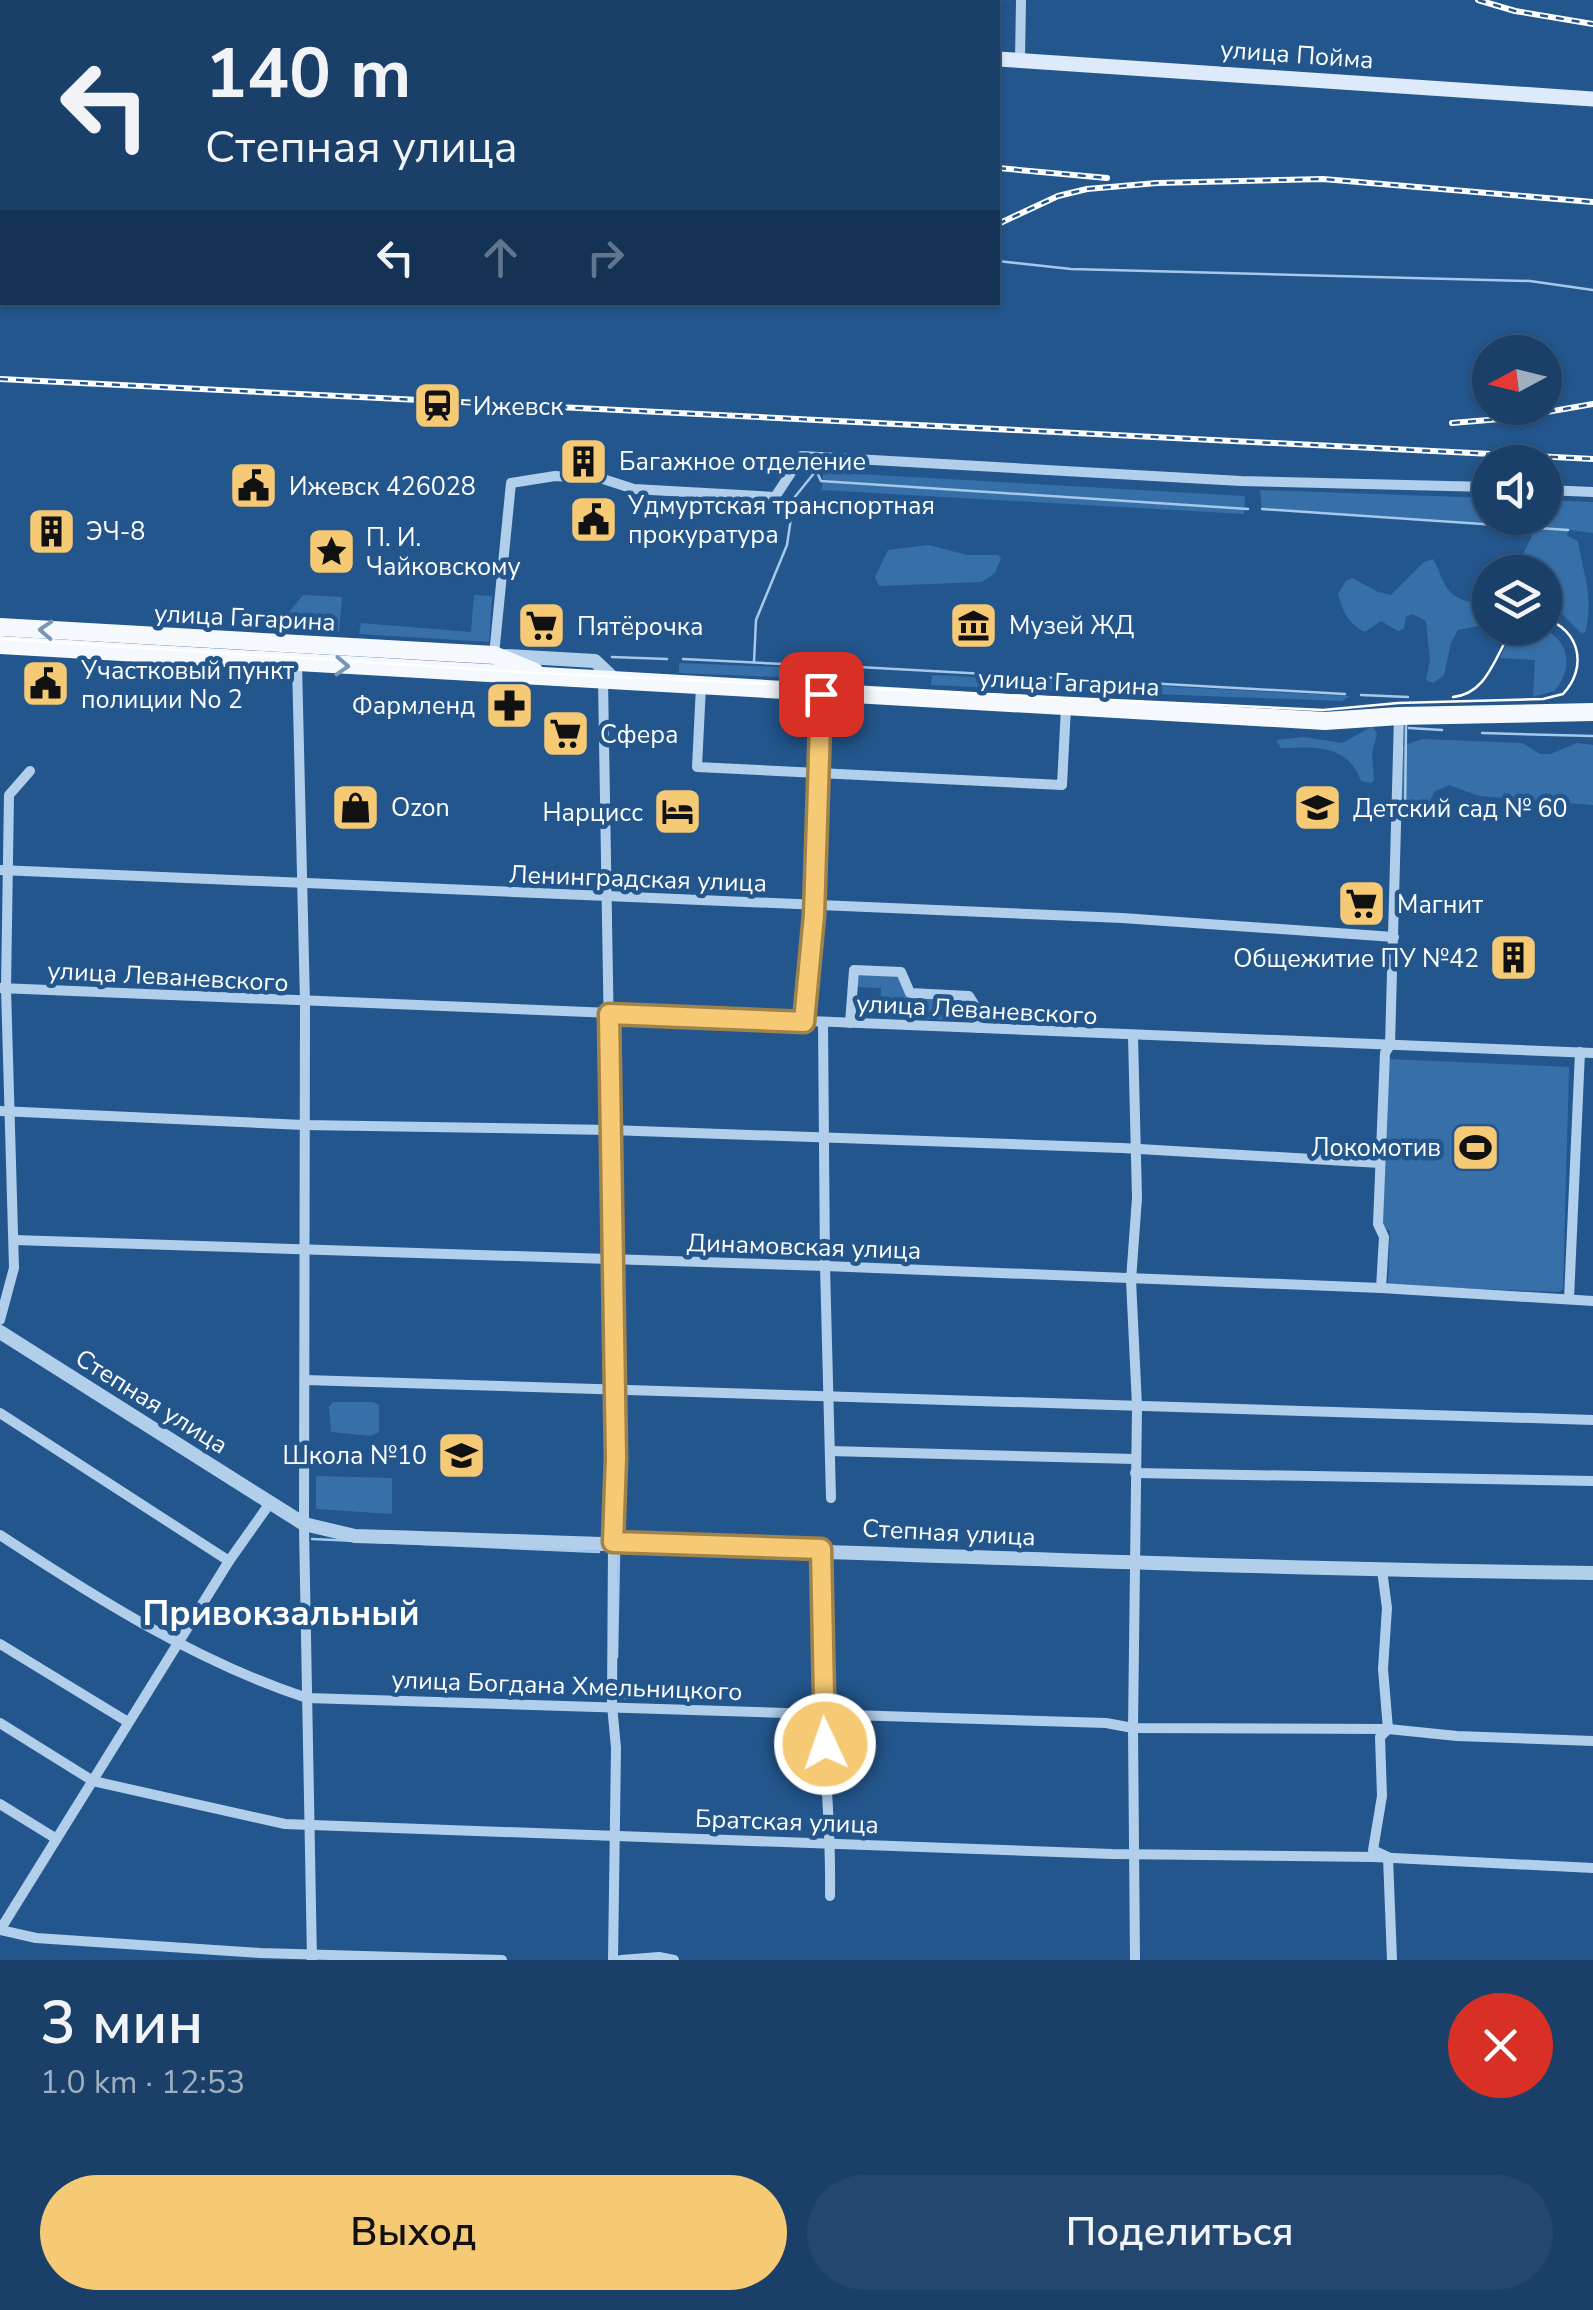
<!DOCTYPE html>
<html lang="ru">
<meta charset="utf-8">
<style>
:root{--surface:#1a4069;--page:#23476f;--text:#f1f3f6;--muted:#9fafc0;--line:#38597d;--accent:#f6ca74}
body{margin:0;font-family:"Nunito Sans",sans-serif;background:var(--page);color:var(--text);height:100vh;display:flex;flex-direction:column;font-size:38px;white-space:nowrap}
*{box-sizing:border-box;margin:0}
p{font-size:32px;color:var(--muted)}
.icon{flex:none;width:55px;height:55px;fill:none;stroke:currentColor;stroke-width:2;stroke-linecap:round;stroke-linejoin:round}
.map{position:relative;height:1960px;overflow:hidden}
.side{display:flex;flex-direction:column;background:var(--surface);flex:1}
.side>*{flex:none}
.banner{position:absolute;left:0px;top:0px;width:1000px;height:305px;box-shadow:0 2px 8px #0004,0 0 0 2px var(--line);background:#1a4069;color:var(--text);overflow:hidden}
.needle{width:65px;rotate:263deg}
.fabs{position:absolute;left:1472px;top:335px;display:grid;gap:20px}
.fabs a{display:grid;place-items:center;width:90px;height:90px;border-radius:50%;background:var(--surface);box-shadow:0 2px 8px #0004,0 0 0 2px var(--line);font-size:50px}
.pin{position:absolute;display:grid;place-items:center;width:85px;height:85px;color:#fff;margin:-42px;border-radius:20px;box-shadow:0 5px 15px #0006}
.me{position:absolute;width:110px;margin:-55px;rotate:357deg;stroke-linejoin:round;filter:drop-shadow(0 0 8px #0008)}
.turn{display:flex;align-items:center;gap:35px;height:210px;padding:0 40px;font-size:45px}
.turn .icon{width:130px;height:130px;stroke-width:2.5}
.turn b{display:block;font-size:70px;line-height:85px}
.lanes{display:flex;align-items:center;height:95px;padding:0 40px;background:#0003;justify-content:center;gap:50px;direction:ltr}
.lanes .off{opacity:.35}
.round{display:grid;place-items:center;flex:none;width:105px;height:105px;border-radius:52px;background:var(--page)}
.summary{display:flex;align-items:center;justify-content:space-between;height:170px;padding:0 40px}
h1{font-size:60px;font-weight:600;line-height:75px}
.button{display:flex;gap:20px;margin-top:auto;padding:20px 40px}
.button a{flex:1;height:115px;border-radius:60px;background:var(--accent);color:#111;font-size:40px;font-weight:600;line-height:115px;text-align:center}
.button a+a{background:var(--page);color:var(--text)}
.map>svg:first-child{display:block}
.green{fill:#3770a9}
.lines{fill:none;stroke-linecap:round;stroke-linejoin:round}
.stream{stroke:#a5c9ec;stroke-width:2.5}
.minor{stroke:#b1ceeb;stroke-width:10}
.tertiary{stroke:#b1ceeb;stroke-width:14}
.secondary{stroke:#dceaf9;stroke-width:15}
.primary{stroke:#f5f9fe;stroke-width:18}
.tram{stroke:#fff;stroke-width:2.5}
.rail-casing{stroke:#fff;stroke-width:6}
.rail{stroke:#23568c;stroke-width:2.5;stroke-dasharray:8;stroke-linecap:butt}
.oneway{stroke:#7797ba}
.route-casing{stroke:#a0834b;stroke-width:25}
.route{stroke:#f6ca74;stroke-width:18}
.labels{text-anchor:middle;stroke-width:9;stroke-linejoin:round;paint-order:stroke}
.street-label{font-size:25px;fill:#fff;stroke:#23568c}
.poi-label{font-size:25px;fill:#fff;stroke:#23568c;text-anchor:start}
.district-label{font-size:35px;font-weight:bold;fill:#fff;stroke:#23568c}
</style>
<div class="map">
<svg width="1593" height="1960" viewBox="0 0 1593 1960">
<rect width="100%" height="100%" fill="#23568c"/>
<g class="green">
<polygon points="823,472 1245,496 1244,514 822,490"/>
<path d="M1260,490L1490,498V518H1545V500L1593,502V533L1568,530L1567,536L1578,541C1584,579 1593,590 1586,631L1582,634L1563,615L1545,612V572H1522L1524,552L1532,536V527L1262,509Z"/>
<polygon points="929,545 967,555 998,555 1001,558 995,573 982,582 879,586 875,577 888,550"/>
<path d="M1433,559C1440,570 1443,588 1455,596C1470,605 1481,600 1489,619L1487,624L1458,630L1451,643L1444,675L1433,683L1426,680L1430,660L1426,621L1412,614L1406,617L1404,629L1398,631L1381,621L1365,632C1348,624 1343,611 1338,594L1346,581L1352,578L1378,592L1391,595L1424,562Z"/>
<polygon points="303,595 342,597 339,632 277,627"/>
<polygon points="474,595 492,596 489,642 359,634 361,623 471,632"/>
<path d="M1538,628C1569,635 1575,669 1554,691L1533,697L1535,660L1500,658C1508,639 1517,631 1538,628Z"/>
<polygon points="679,663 828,669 827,679 679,673"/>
<polygon points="932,675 1094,683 1093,693 931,685"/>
<polygon points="1102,683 1350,696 1342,701 1154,694 1139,696 1102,694"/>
<path d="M1373,726L1377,734L1372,753L1374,780L1371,783L1361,781C1348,744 1315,747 1281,748L1276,740L1303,737L1342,743Z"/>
<polygon points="1422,739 1522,743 1540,754 1550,754 1577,743 1593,745 1593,805 1479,796 1449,785 1434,792 1425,813 1419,819 1408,818 1401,793 1402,746"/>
<polygon points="856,974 900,976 917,999 967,999 972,1010 972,1021 880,1017 881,988 854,987"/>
<polygon points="1388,1059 1569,1067 1563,1289 1559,1292 1388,1285 1390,1231 1383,1227"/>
<polygon points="333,1402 373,1402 379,1405 379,1432 371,1436 331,1432 329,1407"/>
<polygon points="316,1476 392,1478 392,1514 316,1509"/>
</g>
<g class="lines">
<g class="stream">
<polyline points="998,261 1071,269 1530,281 1593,290"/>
<polyline points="818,463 816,470 821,481 1248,509"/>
<polyline points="1262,509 1568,530"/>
<polyline points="612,657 667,659"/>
<polyline points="683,659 824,666"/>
<polyline points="754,662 756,620 787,545 794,498 815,472"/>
<polyline points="840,666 1345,694"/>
<polyline points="1361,695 1408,697"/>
<polyline points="1409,728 1442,730"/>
<polyline points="1482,733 1593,736"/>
<polyline points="1405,818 1406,725"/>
<polyline points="312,1539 599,1552"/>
<polyline points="617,1657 619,1554"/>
<polyline points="617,1690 625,1698 636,1697"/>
</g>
<g class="minor">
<polyline points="1020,60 1021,0"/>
<polyline points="1545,490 1593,492"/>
<polyline points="494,655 511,483 555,476 603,479 634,489 775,497 802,456 1241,481 1490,487"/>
<polyline points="297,663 305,1003 304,1528 312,1960"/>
<polyline points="603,680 616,1458 613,1543 612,1705 616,1748 613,1960"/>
<polyline points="701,686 697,767 1062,785 1066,707"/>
<polyline points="0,870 1122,918 1394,937"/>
<polyline points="0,988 1593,1053"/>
<polyline points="980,1014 1038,1018"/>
<polyline points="804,1022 814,915 821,694"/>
<polyline points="823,1023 825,1266 831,1498"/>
<polyline points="850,1023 854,970 901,972 910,993 969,996 980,1014 978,1028"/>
<polyline points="1133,1036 1137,1198 1131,1280 1137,1406 1133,1728 1135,1960"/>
<polyline points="0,1111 304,1125 610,1130 1122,1148 1380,1163"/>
<polyline points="14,1240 825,1266 1381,1288 1593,1301"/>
<polyline points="1381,1288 1384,1237 1378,1224 1385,1053 1390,1045 1399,716"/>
<polyline points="1569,1299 1580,1052"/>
<polyline points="0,1320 14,1268 6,988 9,795 30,771"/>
<polyline points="305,1380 1593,1420"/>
<polyline points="0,1413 229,1561"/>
<polyline points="830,1451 1135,1459"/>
<polyline points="1135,1473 1593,1481"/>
<path d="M0,1535C96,1598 197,1662 307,1698L1106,1723L1133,1728L1388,1729L1457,1736L1593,1741"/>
<path d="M821,1549C811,1664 832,1781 830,1896"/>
<polyline points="1382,1570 1387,1608 1383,1669 1388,1729 1380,1737 1382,1796 1373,1850 1388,1857 1392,1960"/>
<polyline points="0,1644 128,1722"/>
<polyline points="0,1723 93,1781 285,1824 1112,1854 1374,1857 1593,1868"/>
<polyline points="0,1804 55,1838"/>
<polyline points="0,1930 229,1561 270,1503"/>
<polyline points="0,1930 36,1938 260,1953 502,1960"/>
<polyline points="621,1960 659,1957 674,1960"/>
</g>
<g class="tertiary">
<polyline points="506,656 595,661 616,681"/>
<path d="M0,1332L304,1524L355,1536C768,1548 1180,1568 1593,1573"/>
</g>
<g class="secondary">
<polyline points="0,1 2,3"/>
<polyline points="998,59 1593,99"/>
</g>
<g class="primary">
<polyline points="0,627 494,655 535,672"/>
<polyline points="0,645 1325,721 1399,716 1593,712"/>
</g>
<g class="tram">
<path d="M0,639L537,673L1323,710L1398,703L1543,699L1563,694C1588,668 1580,629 1545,619"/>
<path d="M1453,697C1490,693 1495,652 1514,628"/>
</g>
<defs>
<g id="rail">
<polyline points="1478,0 1515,11 1593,24"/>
<polyline points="157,2 159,0"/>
<polyline points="365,2 367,0"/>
<polyline points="388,2 394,0"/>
<polyline points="998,168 1107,178"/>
<polyline points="0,182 2,180"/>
<polyline points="0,207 2,204"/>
<polyline points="0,224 2,222"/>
<polyline points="998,224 1058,196 1087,189 1157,183 1323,179 1593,202"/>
<polyline points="0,271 2,270"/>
<polyline points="0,379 1593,459"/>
<polyline points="1452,423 1512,418 1593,404"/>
</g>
</defs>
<use href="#rail" class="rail-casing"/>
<use href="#rail" class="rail"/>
</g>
<defs><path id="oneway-chevron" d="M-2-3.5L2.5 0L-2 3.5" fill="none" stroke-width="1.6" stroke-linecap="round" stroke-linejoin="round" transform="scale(2.5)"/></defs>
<g class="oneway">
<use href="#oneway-chevron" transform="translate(46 630) rotate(-177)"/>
<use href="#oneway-chevron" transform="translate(342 666) rotate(3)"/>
</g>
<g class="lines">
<defs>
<polyline id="route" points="821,694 814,915 804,1022 609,1014 616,1458 613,1542 821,1549 825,1744"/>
</defs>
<use href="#route" class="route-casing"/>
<use href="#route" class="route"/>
</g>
<defs>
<symbol id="station-square" viewBox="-11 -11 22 22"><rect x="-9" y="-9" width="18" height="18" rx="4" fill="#f6ca74" stroke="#23568c"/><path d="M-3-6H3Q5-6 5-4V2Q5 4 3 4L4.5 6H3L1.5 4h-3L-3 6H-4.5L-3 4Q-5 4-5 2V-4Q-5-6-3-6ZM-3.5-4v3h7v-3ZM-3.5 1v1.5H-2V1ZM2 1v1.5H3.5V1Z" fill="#111"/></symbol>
<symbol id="building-square" viewBox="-11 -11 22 22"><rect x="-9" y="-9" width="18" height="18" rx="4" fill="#f6ca74" stroke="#23568c"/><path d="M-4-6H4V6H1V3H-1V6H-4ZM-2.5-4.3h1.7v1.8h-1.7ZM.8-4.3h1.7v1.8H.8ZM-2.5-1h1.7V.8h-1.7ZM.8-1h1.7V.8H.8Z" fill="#111"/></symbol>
<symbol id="civic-square" viewBox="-11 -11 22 22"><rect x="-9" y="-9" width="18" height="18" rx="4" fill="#f6ca74" stroke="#23568c"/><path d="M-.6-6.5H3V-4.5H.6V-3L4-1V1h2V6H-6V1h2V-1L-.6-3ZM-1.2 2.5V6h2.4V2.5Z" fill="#111"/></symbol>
<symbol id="sight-square" viewBox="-11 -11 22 22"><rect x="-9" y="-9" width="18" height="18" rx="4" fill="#f6ca74" stroke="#23568c"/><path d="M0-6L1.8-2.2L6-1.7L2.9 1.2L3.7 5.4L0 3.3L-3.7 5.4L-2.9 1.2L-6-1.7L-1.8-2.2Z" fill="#111"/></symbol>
<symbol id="museum-square" viewBox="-11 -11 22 22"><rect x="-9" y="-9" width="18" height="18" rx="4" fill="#f6ca74" stroke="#23568c"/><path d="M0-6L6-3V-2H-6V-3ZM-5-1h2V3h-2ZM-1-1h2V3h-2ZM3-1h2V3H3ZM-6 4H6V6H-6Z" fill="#111"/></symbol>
<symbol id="supermarket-square" viewBox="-11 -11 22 22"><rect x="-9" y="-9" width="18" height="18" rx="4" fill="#f6ca74" stroke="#23568c"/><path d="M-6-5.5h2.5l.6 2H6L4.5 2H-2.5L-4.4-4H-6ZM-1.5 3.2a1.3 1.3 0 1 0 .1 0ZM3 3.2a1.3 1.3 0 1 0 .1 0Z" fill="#111"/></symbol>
<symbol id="pharmacy-square" viewBox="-11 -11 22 22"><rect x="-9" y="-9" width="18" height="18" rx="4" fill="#f6ca74" stroke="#23568c"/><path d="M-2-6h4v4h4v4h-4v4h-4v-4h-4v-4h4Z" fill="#111"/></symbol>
<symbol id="shop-square" viewBox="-11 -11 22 22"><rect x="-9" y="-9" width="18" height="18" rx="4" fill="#f6ca74" stroke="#23568c"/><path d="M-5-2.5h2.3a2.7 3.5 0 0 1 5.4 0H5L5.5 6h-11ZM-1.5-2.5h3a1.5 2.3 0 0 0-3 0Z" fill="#111"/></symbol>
<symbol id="school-square" viewBox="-11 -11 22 22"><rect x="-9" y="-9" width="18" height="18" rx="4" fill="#f6ca74" stroke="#23568c"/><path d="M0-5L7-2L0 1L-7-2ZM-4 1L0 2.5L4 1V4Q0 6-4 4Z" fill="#111"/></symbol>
<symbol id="hotel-square" viewBox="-11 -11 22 22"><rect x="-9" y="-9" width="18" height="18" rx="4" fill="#f6ca74" stroke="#23568c"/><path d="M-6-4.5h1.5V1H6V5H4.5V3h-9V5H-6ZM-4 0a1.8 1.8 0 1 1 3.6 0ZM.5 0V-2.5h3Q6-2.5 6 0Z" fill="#111"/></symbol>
<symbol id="stadium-square" viewBox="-11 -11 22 22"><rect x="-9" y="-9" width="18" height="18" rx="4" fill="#f6ca74" stroke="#23568c"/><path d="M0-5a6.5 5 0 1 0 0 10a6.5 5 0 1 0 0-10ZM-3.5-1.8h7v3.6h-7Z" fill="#111"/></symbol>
</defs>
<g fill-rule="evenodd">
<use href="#station-square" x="410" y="378" width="55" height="55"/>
<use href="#building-square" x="556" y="434" width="55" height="55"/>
<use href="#civic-square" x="226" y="458" width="55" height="55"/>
<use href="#civic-square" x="566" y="492" width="55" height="55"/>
<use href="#building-square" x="24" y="504" width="55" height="55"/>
<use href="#sight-square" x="304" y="524" width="55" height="55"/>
<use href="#museum-square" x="946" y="598" width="55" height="55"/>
<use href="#supermarket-square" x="514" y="598" width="55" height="55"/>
<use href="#civic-square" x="18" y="656" width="55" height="55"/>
<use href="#pharmacy-square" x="482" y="678" width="55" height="55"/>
<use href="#supermarket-square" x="538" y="706" width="55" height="55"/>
<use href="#shop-square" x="328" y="780" width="55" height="55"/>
<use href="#school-square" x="1290" y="780" width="55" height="55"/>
<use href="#hotel-square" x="650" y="784" width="55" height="55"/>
<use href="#supermarket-square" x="1334" y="876" width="55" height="55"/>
<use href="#building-square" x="1486" y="930" width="55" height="55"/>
<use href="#stadium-square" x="1448" y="1120" width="55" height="55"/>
<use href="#school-square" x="434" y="1428" width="55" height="55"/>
</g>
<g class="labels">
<g class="street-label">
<text transform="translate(1297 54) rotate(4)" y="9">улица Пойма</text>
<text transform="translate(245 617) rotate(3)" y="9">улица Гагарина</text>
<text transform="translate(1069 682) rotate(3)" y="9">улица Гагарина</text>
<text transform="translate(638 878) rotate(2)" y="9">Ленинградская улица</text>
<text transform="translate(168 976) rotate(3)" y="9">улица Леваневского</text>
<text transform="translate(977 1009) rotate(3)" y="9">улица Леваневского</text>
<text transform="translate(804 1246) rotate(2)" y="9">Динамовская улица</text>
<text transform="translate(152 1401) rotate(32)" y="9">Степная улица</text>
<text transform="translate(949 1532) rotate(3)" y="9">Степная улица</text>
<text transform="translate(567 1685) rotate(2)" y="9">улица Богдана Хмельницкого</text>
<text transform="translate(787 1821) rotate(2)" y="9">Братская улица</text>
</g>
<g class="poi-label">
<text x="473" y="415">Ижевск</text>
<text x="619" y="470">Багажное отделение</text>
<text x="289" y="495">Ижевск 426028</text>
<text x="628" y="514">Удмуртская транспортная<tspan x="628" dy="29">прокуратура</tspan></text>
<text x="86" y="540">ЭЧ-8</text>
<text x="366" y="546">П. И.<tspan x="366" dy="29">Чайковскому</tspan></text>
<text x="1009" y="634">Музей ЖД</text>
<text x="577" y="635">Пятёрочка</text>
<text x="81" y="679">Участковый пункт<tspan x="81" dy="29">полиции No 2</tspan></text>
<text x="475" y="714" text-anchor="end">Фармленд</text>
<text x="600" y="743">Сфера</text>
<text x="391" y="816">Ozon</text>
<text x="1353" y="817">Детский сад № 60</text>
<text x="643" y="821" text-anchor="end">Нарцисс</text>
<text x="1397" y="913">Магнит</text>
<text x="1479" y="967" text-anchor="end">Общежитие ПУ №42</text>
<text x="1441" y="1156" text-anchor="end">Локомотив</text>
<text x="427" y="1464" text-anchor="end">Школа №10</text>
</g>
<g class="district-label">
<text x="281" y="1625">Привокзальный</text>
</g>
</g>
</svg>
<div class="fabs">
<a><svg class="needle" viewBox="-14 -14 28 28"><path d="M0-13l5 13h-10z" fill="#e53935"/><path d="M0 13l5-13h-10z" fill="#9fafc0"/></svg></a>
<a><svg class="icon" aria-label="sound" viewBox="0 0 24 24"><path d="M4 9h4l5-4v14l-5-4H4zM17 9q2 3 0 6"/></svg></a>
<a><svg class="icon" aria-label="layers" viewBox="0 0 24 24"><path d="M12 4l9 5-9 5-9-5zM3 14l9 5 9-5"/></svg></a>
</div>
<div class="pin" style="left:821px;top:694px;background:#d93025"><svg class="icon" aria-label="arrive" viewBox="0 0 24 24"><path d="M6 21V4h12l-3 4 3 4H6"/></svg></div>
<svg class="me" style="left:825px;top:1744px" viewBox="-20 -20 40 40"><circle r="17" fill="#f6ca74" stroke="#fff" stroke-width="3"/><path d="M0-11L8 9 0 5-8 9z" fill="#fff"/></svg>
<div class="banner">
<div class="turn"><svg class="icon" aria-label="left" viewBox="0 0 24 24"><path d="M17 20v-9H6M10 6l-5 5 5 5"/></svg><div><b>140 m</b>Степная улица</div></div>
<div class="lanes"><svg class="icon" aria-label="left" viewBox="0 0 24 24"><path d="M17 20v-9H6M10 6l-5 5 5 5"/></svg><svg class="icon off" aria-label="ahead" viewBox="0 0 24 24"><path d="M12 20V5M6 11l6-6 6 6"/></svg><svg class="icon off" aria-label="right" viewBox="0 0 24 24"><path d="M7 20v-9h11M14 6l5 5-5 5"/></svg></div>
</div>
</div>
<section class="side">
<div class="summary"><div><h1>3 мин</h1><p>1.0 km · 12:53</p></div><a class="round" style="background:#d93025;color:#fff"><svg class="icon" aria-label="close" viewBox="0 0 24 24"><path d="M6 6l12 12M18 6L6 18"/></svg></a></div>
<div class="button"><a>Выход</a><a>Поделиться</a></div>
</section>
